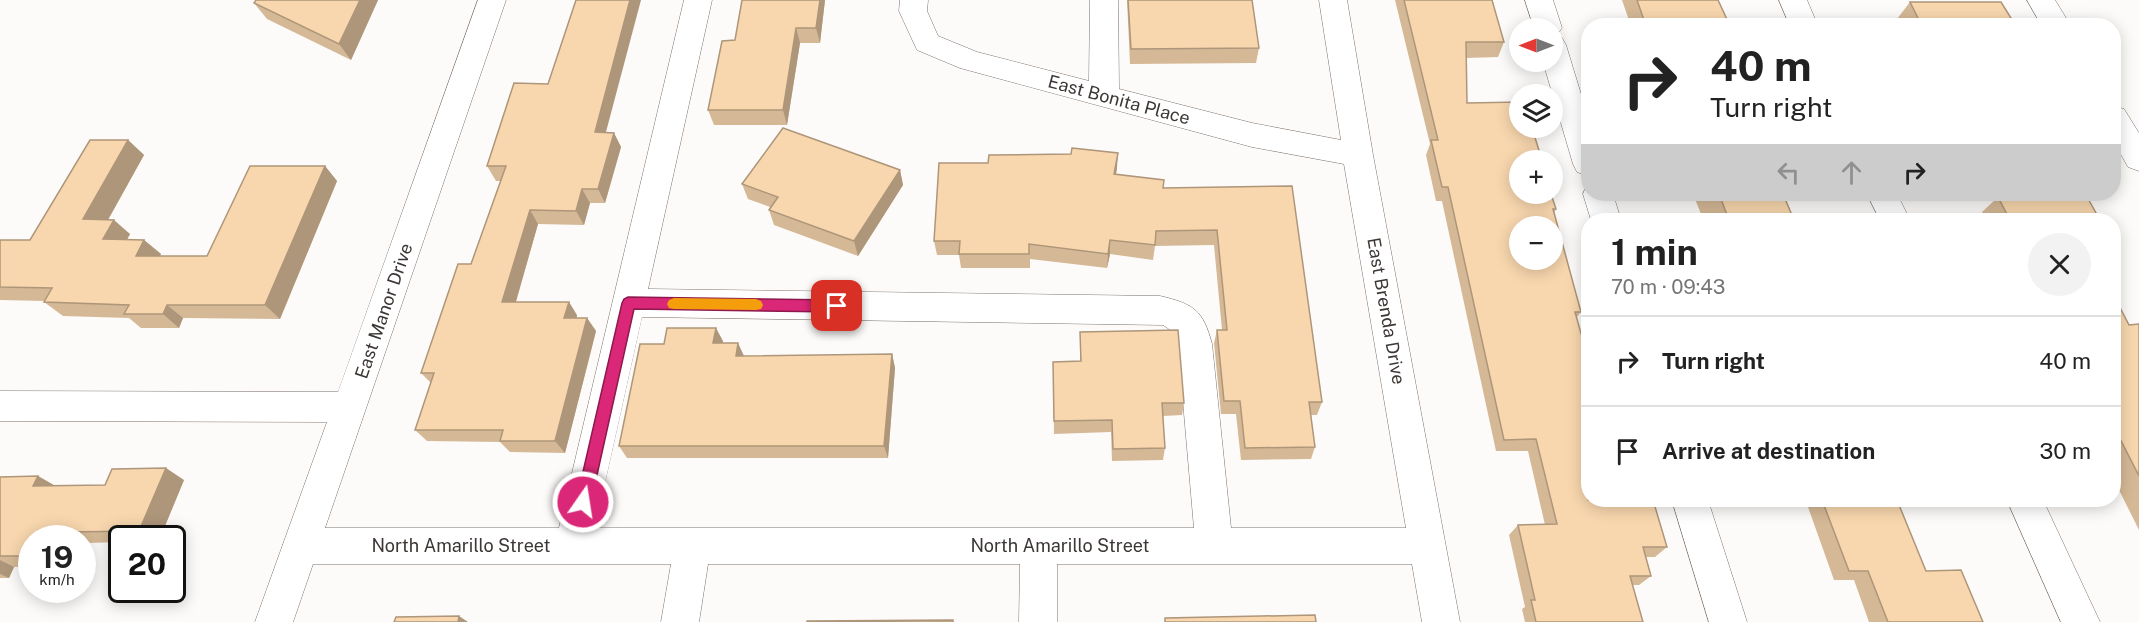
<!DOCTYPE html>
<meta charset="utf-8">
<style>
:root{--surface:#fff;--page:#f2f2f2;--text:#222;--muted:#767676;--line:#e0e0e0}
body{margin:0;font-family:"Public Sans",sans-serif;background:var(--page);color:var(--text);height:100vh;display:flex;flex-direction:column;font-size:22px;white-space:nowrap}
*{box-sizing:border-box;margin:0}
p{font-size:20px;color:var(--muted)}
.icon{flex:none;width:33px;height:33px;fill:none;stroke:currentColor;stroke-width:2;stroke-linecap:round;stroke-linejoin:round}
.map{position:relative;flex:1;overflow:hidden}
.side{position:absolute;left:1581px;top:213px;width:540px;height:294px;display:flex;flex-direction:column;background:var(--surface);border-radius:24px;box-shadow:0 3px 15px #0003}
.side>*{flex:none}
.hud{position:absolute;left:1581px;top:18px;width:540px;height:183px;border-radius:24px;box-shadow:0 3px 15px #0003;background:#fff;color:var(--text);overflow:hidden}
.needle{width:39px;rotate:270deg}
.tools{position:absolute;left:1509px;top:18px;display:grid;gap:12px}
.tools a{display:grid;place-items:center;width:54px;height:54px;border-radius:50%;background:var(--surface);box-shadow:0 3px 15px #0003;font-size:30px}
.speed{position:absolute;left:18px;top:525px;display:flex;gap:12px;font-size:30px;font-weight:700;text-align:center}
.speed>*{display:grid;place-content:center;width:78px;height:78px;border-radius:50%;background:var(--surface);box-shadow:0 3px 15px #0003;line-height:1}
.speed small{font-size:15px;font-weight:400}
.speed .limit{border:3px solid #111;border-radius:9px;background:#fff;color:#111}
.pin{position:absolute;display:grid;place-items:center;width:51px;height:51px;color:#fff;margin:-26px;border-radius:12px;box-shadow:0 3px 9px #0006}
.me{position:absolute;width:66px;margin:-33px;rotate:13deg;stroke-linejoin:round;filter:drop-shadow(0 0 4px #0008)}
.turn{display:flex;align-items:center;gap:21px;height:126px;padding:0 30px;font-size:27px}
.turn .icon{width:78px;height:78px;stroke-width:2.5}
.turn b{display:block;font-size:42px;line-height:51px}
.lanes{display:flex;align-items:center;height:57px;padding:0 30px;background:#0003;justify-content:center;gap:30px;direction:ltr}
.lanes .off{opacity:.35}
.round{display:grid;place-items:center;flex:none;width:63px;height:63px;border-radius:32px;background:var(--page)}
.headline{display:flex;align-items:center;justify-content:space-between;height:102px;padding:0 30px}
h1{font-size:36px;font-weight:700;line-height:45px}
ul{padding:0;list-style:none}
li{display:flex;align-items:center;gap:18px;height:90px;padding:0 30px;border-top:2px solid var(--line)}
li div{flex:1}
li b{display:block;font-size:22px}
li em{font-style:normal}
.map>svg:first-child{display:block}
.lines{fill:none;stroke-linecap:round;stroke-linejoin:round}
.minor-casing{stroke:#7c726c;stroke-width:1}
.minor{fill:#fff;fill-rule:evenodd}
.wall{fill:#d5b996}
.shaded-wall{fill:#ae967a}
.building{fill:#f8d7ae;stroke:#ae967a;stroke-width:1.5;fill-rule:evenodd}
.route{fill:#db2777;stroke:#8e194d;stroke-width:1.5}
.slow{fill:#f59e0b}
.labels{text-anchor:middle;stroke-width:4.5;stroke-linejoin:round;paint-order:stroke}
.street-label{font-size:18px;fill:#3c3735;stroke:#fff}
</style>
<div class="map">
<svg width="2139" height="622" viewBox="0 0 2139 622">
<rect width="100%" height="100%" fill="#fdfbfa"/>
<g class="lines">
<defs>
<g id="minor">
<path d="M478,0H506L325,528H559L684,0H712L648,289L1160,296C1194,304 1203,310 1212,344L1231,528H1406L1344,164L1252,147L960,68L917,50L899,11L900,0H928L927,11L938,36L977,52L1089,81L1090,0H1118L1119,89L1252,123L1341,140L1319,0H1347L1373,155L1460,622H1422L1412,564H1057V622H1019L1020,564H708L699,622H661L671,564H313L293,622H255L327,422L0,421V391L338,392ZM642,317L1163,325L1175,333L1178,344L1194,528H595Z"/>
<polygon points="1525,0 1553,0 1562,28 1556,36 1562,38 1566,45 1588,117 1588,176 1577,172 1573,164 1543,62 1552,62 1552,28 1534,28"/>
<polygon points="1779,0 1807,0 1818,26 1790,26"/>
<polygon points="2027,0 2055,0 2071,26 2042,26"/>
<polygon points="2114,106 2124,109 2139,133 2139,171 2128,167 2114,142"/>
<polygon points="1587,185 1588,194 1613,194 1621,220 1591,220 1583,194"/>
<polygon points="1867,194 1897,194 1910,220 1880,220"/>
<polygon points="1672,500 1708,500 1747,622 1709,622"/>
<polygon points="2007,500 2043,500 2100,622 2061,622"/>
</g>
</defs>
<use href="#minor" class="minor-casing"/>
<use href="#minor" class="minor"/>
</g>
<g class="wall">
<polygon points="378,0 351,60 267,19 254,3"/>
<polygon points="742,0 825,0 820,43 800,43 787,125 714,125 708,110 735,40"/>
<polygon points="1127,0 1252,0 1259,48 1256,63 1130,64"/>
<polygon points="1395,0 1492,0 1504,42 1498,57 1466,58 1467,103 1556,209 1554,213 1581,312 1577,317 1588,500 1667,547 1655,557 1646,557 1651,576 1639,585 1632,585 1643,622 1525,622 1522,609 1525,607 1509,535 1518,525 1545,525 1528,451 1496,451 1442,201 1436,201 1426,155 1430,144"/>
<polygon points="1622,0 1718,0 1730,26 1631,26"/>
<polygon points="1910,2 2014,23 2035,26 1901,26 1897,19"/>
<polygon points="548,84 606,132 614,133 621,147 605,203 590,203 584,225 538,224 516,302 577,315 577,318 587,318 596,331 565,453 510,452 500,442 427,441 415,430 431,383 421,373 471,264 501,181 496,181 487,166"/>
<polygon points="128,140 144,155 108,220 130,234 127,239 144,240 161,254 159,256 207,256 325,166 337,181 280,319 183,318 179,328 141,328 129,318 63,316 44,302 45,301 0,300 0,240 30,240"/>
<polygon points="1117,168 1116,174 1163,188 1292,186 1322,402 1317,415 1311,415 1315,447 1311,459 1241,460 1236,414 1221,414 1214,343 1217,330 1222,330 1214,245 1155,246 1153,260 1110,254 1107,268 1030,259 1030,268 961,268 959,255 937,255 934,241"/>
<polygon points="900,170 903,185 858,256 774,225 769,210 770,207 748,199 742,184"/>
<polygon points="1693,194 1783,194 1794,220 1712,220 1710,214 1701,214"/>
<polygon points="1998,197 2100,220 1986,220 1982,212"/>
<polygon points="2114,296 2129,325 2139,324 2139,530 2114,480"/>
<polygon points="1080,332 1184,403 1182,415 1163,416 1165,448 1163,460 1112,461 1111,432 1054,434 1053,362 1080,361"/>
<polygon points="723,341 723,343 744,356 892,354 895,368 888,458 627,458 619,446 664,344"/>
<polygon points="38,476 55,486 105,485 184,480 160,538 122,538 122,542 87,543 82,553 82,538 32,538 32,566 14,567 9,578 0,578 0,477"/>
<polygon points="1818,500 1897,500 1926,571 1983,622 1869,622 1854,580 1834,580 1808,507"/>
</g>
<g class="shaded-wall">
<polygon points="360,0 378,0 351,60 339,44"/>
<polygon points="630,0 641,0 602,147 595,132"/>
<polygon points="820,0 825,0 820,43 816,28"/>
<polygon points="796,28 800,43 787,125 783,110"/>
<polygon points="614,133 621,147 605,203 598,189"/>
<polygon points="128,140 144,155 100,234 83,219"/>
<polygon points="1118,153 1117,168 1113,189 1114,174"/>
<polygon points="325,166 337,181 280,319 265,305"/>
<polygon points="900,170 903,185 858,256 854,241"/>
<polygon points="582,189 590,203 584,225 576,211"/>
<polygon points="530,210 538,224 512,315 502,302"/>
<polygon points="114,220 130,234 120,253 103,239"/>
<polygon points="144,240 161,254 152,270 136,256"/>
<polygon points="1110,240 1110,254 1107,268 1108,254"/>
<polygon points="569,302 577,315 573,331 564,318"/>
<polygon points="167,305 183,318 179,328 163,314"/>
<polygon points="587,318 596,331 565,453 555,441"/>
<polygon points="716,328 723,341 720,356 713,343"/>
<polygon points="738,343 744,356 736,356"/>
<polygon points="892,354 895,368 888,458 884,446"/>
<polygon points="166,468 184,480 160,538 152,538 139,531"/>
<polygon points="38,476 59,488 33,486"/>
<polygon points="67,532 79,538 64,538"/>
<polygon points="82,540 87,543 82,553"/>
<polygon points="0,560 14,567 9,578 0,574"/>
<polygon points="459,616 468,622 458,622"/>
</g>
<g class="building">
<polygon points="256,0 360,0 339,44 254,3"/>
<polygon points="576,0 630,0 595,132 614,133 598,189 582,189 576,211 530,210 502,302 569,302 564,318 587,318 555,441 500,441 503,430 415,430 434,373 421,373 458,264 471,264 506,166 487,166 514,83 548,84"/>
<polygon points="742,0 820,0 816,28 796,28 783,110 708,110 722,41 735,40"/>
<polygon points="1128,0 1252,0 1259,48 1131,49"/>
<path d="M1404,0H1492L1504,42H1466L1467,103L1520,102V128H1532L1542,160H1520V194H1551L1556,209H1553L1581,312H1575L1588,358V500H1653L1667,547H1643L1651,576H1630L1643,622H1536L1531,600H1535L1518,525L1557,524L1536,439L1504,440L1448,187H1442L1431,140H1438ZM1520,226H1552V260H1520Z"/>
<polygon points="1637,0 1718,0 1730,26 1646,26"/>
<polygon points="1910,2 2001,2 2014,23 2033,23 2035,26 1922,26"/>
<polygon points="783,128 900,170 854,241 769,210 778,197 742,184"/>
<polygon points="90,140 128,140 83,219 114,220 103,239 144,240 136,256 207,256 250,166 325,166 265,305 167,305 163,314 124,314 129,305 44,302 52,288 0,287 0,240 30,240"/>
<polygon points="1072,148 1118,153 1114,174 1164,180 1163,188 1292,186 1322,402 1309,402 1315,447 1245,448 1240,401 1224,401 1217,330 1227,330 1217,230 1156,231 1155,245 1110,240 1108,254 1029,244 1029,254 959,254 960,241 934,241 939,163 988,163 989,155 1071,154"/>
<polygon points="1710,194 1783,194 1794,220 1729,220 1721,199 1712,199"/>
<polygon points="1998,197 2087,197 2100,220 2010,220"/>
<polygon points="2114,244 2119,254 2114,254"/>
<polygon points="2114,296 2129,325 2139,324 2139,476 2114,427"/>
<polygon points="667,328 716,328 713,343 738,343 736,356 892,354 884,446 619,446 640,344 664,344"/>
<polygon points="1178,330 1184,403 1162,403 1165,448 1113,449 1112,420 1054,421 1053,362 1081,361 1080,332"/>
<polygon points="166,468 139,531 67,532 64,538 32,538 32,556 0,556 0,477 38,476 33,486 105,485 112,469"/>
<polygon points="1822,500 1897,500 1926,571 1961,570 1983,622 1888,622 1868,571 1849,571"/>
<polygon points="1315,615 1316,622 1165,622 1165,618"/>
<polygon points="459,616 458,622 394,622 396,617"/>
<polygon points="953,620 953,622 807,622 807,621"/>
</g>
<polygon class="route" points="628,297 837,300 841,302 843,306 841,310 837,312 634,309 591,502 588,507 583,509 578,507 576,502 622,303 624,299"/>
<polygon class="slow" points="674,298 756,299 761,301 763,305 761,309 756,310 674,309 669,308 667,304 669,300"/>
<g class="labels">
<g class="street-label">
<text transform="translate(1119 100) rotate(15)" y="6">East Bonita Place</text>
<text transform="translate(384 311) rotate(-71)" y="6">East Manor Drive</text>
<text transform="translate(1386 311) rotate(80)" y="6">East Brenda Drive</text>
<text x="461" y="552">North Amarillo Street</text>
<text x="1060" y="552">North Amarillo Street</text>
</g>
</g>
</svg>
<div class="tools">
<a><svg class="needle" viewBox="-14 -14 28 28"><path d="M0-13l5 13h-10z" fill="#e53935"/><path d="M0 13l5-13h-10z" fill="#767676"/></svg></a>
<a><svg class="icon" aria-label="layers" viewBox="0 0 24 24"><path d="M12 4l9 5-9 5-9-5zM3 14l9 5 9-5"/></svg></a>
<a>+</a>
<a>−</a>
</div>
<div class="speed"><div>19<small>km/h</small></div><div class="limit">20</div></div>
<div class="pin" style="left:837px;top:306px;background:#d93025"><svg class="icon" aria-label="arrive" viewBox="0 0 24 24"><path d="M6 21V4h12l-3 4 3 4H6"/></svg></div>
<svg class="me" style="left:583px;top:502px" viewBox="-20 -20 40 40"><circle r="17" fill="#db2777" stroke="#fff" stroke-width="3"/><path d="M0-11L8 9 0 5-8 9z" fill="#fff"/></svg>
<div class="hud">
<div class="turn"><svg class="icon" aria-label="right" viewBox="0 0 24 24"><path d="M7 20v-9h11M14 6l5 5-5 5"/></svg><div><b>40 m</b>Turn right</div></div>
<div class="lanes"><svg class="icon off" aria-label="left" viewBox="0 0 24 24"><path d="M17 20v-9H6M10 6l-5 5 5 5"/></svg><svg class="icon off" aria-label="ahead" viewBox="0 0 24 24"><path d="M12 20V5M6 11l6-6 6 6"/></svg><svg class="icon" aria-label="right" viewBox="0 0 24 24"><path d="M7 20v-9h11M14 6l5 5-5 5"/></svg></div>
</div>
<section class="side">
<div class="headline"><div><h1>1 min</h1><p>70 m · 09:43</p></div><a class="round"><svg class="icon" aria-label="close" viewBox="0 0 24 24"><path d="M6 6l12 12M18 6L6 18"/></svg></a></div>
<ul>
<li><svg class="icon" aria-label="right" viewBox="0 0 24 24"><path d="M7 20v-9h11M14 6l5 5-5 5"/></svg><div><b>Turn right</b></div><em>40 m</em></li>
<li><svg class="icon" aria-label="arrive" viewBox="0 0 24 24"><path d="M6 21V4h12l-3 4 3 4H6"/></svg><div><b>Arrive at destination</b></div><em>30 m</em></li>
</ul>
</section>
</div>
